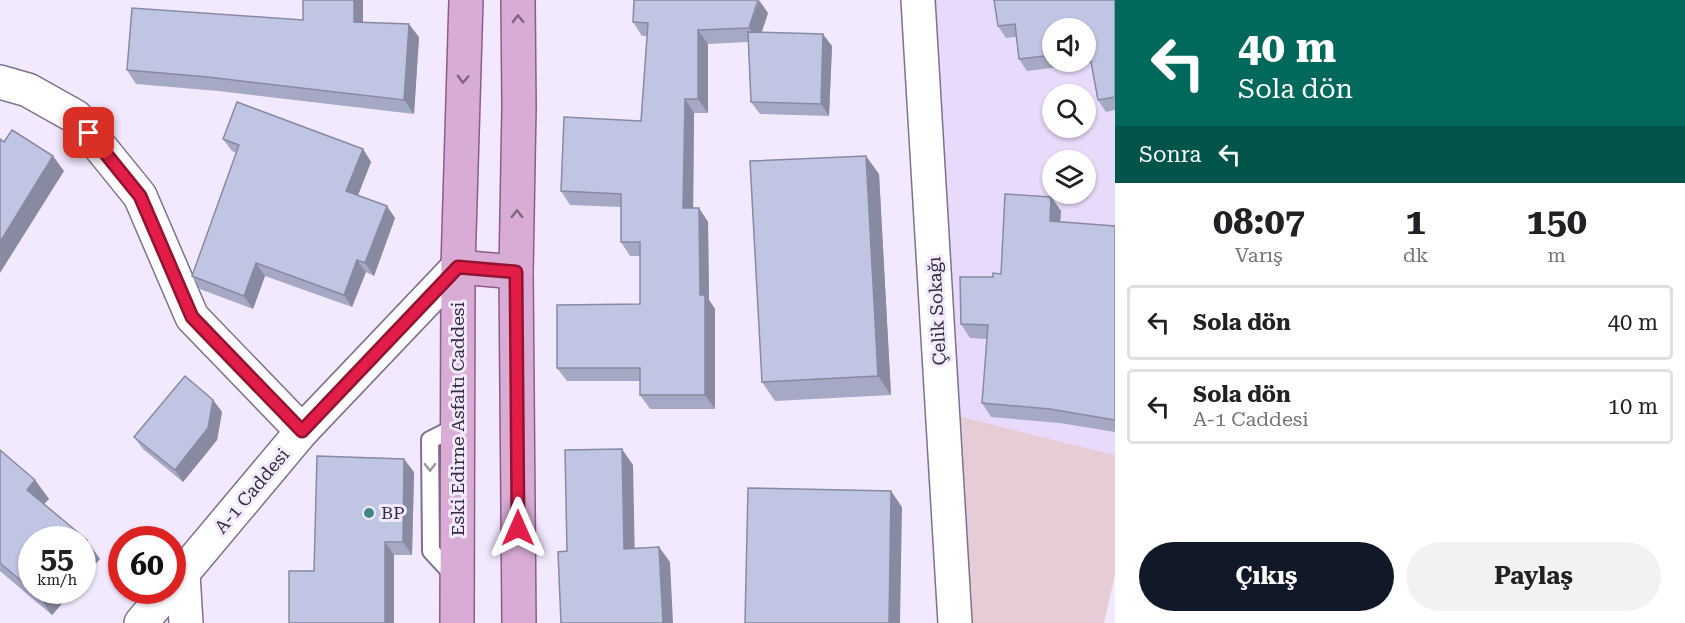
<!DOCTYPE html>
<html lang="tr">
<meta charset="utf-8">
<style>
:root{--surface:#fff;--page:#f2f2f2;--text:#202124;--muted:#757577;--line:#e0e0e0;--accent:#111827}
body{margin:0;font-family:"Roboto Serif",serif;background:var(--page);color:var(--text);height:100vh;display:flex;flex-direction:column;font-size:22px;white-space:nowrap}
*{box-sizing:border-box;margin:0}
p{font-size:20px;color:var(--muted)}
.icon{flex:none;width:33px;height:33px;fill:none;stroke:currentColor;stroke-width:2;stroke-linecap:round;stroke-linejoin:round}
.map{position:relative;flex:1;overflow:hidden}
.drawer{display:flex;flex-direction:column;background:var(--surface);width:570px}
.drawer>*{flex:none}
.hud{background:#00695c;color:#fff;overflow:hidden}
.fabs{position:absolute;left:1042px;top:18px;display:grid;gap:12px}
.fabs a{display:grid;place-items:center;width:54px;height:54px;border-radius:50%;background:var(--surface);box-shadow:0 2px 4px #0004;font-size:30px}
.speed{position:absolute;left:18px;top:526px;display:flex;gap:12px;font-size:30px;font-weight:700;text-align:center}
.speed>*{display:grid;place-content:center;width:78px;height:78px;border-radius:50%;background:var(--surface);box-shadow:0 2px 4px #0004;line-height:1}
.speed small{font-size:15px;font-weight:400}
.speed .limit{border:9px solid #d22;background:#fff;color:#111}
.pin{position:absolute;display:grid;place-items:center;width:51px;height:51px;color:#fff;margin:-26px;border-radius:12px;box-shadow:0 3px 9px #0006}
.me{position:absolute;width:66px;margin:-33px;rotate:0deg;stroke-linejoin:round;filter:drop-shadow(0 0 4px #0008)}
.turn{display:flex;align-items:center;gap:21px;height:126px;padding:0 24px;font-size:27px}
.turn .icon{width:78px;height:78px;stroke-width:2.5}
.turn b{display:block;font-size:42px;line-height:51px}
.then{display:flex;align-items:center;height:57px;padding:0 24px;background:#0003;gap:12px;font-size:22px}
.eta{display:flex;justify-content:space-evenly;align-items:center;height:102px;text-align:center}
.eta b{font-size:36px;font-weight:700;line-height:42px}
.cta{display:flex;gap:12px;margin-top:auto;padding:12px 24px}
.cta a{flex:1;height:69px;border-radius:36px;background:var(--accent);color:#fff;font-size:24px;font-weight:700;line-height:69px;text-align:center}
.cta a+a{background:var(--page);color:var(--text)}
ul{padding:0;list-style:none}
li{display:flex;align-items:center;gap:18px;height:75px;margin:0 12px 9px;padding:0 12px;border:3px solid var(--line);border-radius:6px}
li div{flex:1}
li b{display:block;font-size:22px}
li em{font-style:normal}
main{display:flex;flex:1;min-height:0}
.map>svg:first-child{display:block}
.built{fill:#e8dafa;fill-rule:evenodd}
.green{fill:#e6ccd6}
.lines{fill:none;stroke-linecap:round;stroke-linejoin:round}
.lane-casing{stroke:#7e718f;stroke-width:20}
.street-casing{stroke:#7e718f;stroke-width:36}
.secondary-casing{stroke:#7e718f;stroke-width:36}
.primary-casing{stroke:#8d5c8d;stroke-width:36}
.lane{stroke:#fff;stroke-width:16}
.street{stroke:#fff;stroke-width:33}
.secondary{stroke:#fff;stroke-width:33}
.primary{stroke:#d8acd5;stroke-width:33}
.wall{fill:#a6a9c4;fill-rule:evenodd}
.shaded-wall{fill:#878aa0}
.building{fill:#c1c5e4;stroke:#878aa0;stroke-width:1.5}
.oneway{stroke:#7d6780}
.oneway2{stroke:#99969d}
.route-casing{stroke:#92132f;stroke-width:15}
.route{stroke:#e11d48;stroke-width:10}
.poi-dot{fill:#43887e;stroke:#f2e9fe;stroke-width:2}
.labels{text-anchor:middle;stroke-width:6;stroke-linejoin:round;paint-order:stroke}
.street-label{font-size:18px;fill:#332e3b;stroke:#f2e9fe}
.poi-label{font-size:18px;fill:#332e3b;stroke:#f2e9fe;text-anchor:start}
</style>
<main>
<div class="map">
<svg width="1115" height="623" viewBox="0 0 1115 623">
<rect width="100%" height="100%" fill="#f2e9fe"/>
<path class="built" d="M928,0H1115V455L958,416ZM1053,28H1086V62H1053ZM1053,94H1086V128H1053ZM1053,160H1086V194H1053Z"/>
<polygon class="green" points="958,416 1115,455 1115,575 1104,623 972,623"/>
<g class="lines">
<defs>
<polyline id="lane" points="456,578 431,551 430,440 458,426"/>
<g id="street">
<polyline points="918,0 955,623"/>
<polyline points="0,82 28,90 76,117 140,196 192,317 302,431"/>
<polyline points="183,574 186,623"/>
</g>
<g id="secondary">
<polyline points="172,586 302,431 458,267"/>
<polyline points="141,623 168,591"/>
</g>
<g id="primary">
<polyline points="518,0 519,107 516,272 519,623"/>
<polyline points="458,267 516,272"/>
<polyline points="457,623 458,267 466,0"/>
</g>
</defs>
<use href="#lane" class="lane-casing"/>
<use href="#street" class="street-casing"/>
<use href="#secondary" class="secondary-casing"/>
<use href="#primary" class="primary-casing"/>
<use href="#lane" class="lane"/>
<use href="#street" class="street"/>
<use href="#secondary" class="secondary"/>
<use href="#primary" class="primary"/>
</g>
<g class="wall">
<path d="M1115,0V110L1106,112L1098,100L1091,63L1027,71L1019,59L1016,37L1006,38L998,26ZM1053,28H1086V62H1053Z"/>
<polygon points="768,13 762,32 832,46 829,116 760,114 751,102 748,42 708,44 708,113 694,113 693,208 699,208 708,222 709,300 715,309 715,409 650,409 640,395 640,381 567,381 557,368 640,304 640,256 630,256 621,242 621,207 570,205 561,191 641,121 647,36 642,36 633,22"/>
<polygon points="363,22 419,37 414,114 218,91 136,84 127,70"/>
<polygon points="223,139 363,149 371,162 358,195 395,218 374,276 366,272 352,307 265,276 253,309 200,289 192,276 237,153 232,151"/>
<polygon points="879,174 891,395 775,401 762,382"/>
<polygon points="1051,197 1061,211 1060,222 1115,226 1115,432 1060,423 991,417 982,403 987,339 970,338 961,324 993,277 1001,274"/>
<polygon points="213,400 222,412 217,440 183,482 143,449 134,437"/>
<polygon points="0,450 35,480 49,499 44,504 100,559 32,540 32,591 73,591 52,615 0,571"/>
<polygon points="414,472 412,555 394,555 394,623 289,623 314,571"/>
</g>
<g class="shaded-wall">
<polygon points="354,0 363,0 363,35 354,22"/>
<polygon points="759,0 768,13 758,42 749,28"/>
<polygon points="409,24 419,37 414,114 404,100"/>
<polygon points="698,30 708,44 708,113 698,99"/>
<polygon points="823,34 832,46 829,116 821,104"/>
<polygon points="685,99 694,113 693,222 683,208"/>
<polygon points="363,149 371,162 355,203 346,191"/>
<polygon points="53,156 64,171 0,273 0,242"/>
<polygon points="866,156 879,174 891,395 878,376"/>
<polygon points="1051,197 1061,211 1059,235 1050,221"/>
<polygon points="387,206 395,218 374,276 365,263"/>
<polygon points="699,208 708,222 709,300 715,309 715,409 705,395 700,295"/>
<polygon points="357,260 366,272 352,307 344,295"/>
<polygon points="256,263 265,276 253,309 244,296"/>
<polygon points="213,400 222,412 217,440 183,482 175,470"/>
<polygon points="622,449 633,465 635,564 624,549"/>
<polygon points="404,459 414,472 412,555 403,542"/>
<polygon points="35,480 49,499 40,508 27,490"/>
<polygon points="891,491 902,507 900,623 889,623"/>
<polygon points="87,540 100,559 82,580 82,546"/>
<polygon points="385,542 394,555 394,623 385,623"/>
<polygon points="659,547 670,562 673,623 663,623"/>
<polygon points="44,591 73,591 52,615 39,597"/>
</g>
<g class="building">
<polygon points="303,0 354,0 354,22 409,24 404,100 208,77 127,70 132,8 303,20"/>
<polygon points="634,0 758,0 749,28 698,30 698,99 685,99 683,208 699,208 700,295 705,295 705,395 640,395 640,368 557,368 557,305 640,304 640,242 621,242 621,194 561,191 564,117 641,121 648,23 633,22"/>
<polygon points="994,0 1115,0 1115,97 1098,100 1089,51 1086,51 1086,28 1053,28 1053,55 1019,59 1015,24 998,26"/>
<polygon points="748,32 823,34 821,104 751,102"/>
<polygon points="237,102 363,149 346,191 387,206 365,263 357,260 344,295 256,263 244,296 192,276 239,145 223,139"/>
<polygon points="12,130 53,156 0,242 0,139 4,142"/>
<polygon points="866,156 878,376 762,382 750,161"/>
<polygon points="1005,194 1051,197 1050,221 1115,226 1115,420 1050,409 982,403 988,325 961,324 960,277 993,277 993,273 1001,274"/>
<polygon points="185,376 213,400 208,428 175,470 134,437"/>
<polygon points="622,449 624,549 659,547 663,623 561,623 558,552 567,551 565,450"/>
<polygon points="0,450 35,480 27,490 87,540 82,546 82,540 32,540 32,590 0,563"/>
<polygon points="317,456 404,459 403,542 385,542 385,623 289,623 289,571 314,571"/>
<polygon points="748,488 891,491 889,623 745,623"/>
<polygon points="32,591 44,591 39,597"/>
</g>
<defs><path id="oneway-chevron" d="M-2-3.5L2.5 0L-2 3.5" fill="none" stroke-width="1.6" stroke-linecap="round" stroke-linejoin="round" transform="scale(1.5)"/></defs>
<g class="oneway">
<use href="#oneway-chevron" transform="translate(518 19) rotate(-91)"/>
<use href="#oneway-chevron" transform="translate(463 79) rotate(92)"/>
<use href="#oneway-chevron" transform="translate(517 214) rotate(-89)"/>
</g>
<use class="oneway2" href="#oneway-chevron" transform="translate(430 467) rotate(90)"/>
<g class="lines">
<defs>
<polyline id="route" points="89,133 140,196 192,317 302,431 458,267 516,272 518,528"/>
</defs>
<use href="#route" class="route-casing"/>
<use href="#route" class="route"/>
</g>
<circle class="poi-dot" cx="369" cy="513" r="6"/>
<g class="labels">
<g class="street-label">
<text transform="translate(937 311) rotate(-93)" y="6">Çelik Sokağı</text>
<text transform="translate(458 419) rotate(-90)" y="6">Eski Edirne Asfaltı Caddesi</text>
<text transform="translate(252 491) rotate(-50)" y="6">A-1 Caddesi</text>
</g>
<g class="poi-label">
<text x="381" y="519">BP</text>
</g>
</g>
</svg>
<div class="fabs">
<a><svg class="icon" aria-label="sound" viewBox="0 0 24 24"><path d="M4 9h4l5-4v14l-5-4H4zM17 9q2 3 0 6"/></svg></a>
<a><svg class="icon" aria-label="search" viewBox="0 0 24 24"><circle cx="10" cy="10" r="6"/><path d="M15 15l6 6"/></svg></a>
<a><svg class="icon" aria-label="layers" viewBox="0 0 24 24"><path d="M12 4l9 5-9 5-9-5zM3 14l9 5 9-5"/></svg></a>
</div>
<div class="speed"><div>55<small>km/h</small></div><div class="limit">60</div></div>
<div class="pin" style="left:89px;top:133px;background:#d93025"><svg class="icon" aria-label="arrive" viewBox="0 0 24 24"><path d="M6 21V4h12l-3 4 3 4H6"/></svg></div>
<svg class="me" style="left:518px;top:528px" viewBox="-20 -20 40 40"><path d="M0-17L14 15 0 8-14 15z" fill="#e11d48" stroke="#fff" stroke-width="4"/></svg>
</div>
<section class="drawer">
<div class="hud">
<div class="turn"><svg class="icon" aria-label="left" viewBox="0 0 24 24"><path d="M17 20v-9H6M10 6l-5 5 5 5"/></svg><div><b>40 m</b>Sola dön</div></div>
<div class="then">Sonra<svg class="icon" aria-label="left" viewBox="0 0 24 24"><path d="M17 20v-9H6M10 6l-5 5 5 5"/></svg></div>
</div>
<div class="eta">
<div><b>08:07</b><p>Varış</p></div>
<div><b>1</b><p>dk</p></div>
<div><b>150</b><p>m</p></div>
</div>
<ul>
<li><svg class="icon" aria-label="left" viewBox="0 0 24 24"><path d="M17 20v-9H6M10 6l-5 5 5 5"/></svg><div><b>Sola dön</b></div><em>40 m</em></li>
<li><svg class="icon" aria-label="left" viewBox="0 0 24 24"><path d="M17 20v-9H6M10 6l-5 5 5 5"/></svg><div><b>Sola dön</b><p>A-1 Caddesi</p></div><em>10 m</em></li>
</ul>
<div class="cta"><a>Çıkış</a><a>Paylaş</a></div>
</section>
</main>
